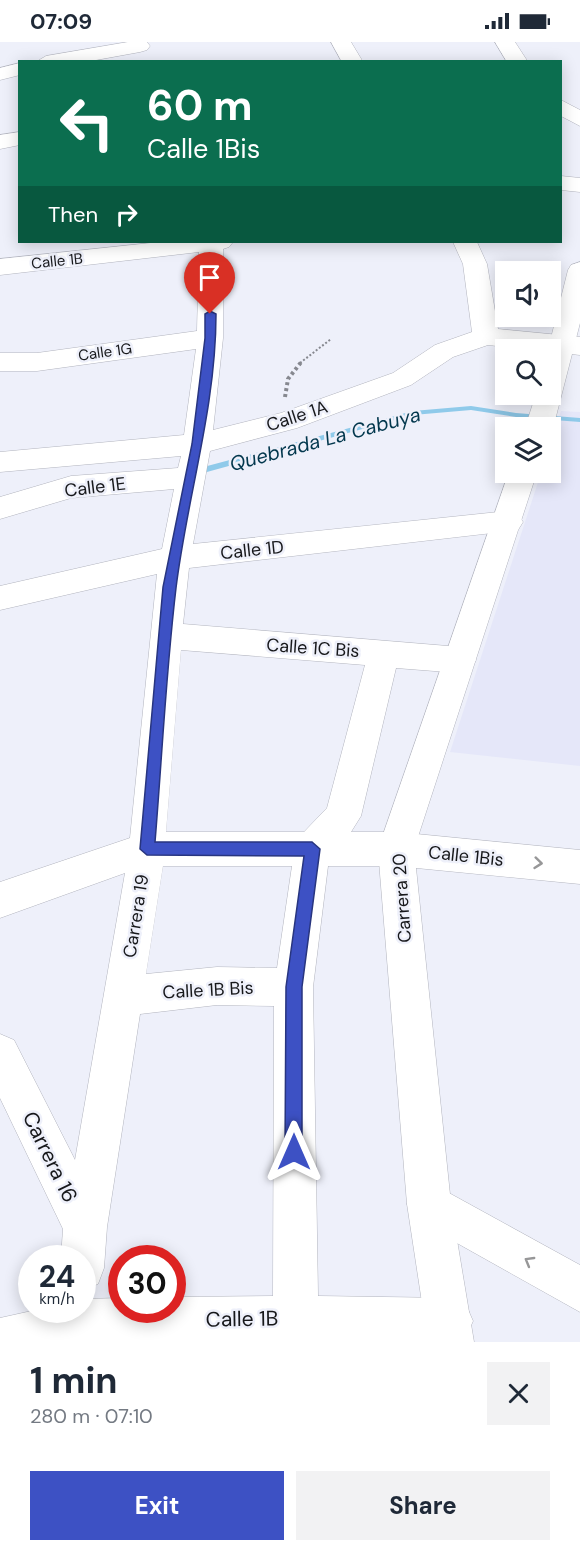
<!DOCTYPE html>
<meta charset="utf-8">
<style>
:root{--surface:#fff;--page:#f2f2f3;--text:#1f2937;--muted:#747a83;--accent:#3d51c4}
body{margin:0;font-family:"DM Sans",sans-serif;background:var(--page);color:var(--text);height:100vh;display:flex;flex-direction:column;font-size:22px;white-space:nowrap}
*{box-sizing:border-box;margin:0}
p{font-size:20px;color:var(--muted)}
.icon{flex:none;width:33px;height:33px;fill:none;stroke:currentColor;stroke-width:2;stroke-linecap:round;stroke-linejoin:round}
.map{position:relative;height:1300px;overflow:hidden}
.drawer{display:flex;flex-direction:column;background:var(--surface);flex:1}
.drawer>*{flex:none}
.guide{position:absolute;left:18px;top:18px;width:544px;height:183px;border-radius:0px;box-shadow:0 3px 15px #0003;background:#0b6e4f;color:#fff;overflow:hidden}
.fabs{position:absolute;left:495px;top:219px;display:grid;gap:12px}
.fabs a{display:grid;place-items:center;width:66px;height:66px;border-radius:0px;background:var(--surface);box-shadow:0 3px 15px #0003;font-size:30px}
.speed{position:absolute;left:18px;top:1203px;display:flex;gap:12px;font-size:30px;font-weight:700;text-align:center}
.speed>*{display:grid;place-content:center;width:78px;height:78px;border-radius:50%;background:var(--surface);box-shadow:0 3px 15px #0003;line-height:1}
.speed small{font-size:15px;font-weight:400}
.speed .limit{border:9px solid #d22;background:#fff;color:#111}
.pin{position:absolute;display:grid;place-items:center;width:51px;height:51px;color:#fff;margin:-62px -26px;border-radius:50% 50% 50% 0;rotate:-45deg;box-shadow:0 0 6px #0007}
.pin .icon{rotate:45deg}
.me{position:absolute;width:66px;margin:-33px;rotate:0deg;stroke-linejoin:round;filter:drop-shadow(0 0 4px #0008)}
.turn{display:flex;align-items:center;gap:21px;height:126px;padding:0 30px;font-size:27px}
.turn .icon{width:78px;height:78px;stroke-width:2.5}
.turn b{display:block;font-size:42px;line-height:51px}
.then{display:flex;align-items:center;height:57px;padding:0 30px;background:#0003;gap:12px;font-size:22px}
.round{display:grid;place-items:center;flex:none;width:63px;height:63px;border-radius:0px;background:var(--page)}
.summary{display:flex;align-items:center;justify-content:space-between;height:102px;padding:0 30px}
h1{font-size:36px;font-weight:700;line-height:45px}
.primary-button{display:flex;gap:12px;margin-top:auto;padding:12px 30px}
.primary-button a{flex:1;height:69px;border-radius:0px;background:var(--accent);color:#fff;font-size:24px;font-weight:700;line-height:69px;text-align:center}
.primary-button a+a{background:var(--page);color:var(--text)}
.status{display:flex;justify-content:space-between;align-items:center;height:42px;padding:0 30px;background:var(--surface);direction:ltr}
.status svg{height:16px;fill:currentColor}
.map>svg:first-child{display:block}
.built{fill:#e5e7f9}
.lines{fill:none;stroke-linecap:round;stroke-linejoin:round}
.stream{fill:#8fcaea;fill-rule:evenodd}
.street-casing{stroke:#b2b4be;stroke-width:1}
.secondary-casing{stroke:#b2b4be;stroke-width:1}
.path-far1{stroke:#86888f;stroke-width:2;stroke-dasharray:2 2;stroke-linecap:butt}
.path{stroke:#86888f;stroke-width:4;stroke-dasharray:3 3;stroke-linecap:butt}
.street{fill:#fff;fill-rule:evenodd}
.secondary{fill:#fff;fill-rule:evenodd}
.oneway{stroke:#979798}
.route{fill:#3d51c4;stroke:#28357f;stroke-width:1.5}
.labels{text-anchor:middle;stroke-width:5;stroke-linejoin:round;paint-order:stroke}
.far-street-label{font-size:15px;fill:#17181b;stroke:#eef0fa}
.street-label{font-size:18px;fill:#17181b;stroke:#eef0fa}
.water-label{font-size:20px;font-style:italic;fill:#02374d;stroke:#eef0fa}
.near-street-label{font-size:21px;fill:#17181b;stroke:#eef0fa}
</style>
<div class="status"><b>07:09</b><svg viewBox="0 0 49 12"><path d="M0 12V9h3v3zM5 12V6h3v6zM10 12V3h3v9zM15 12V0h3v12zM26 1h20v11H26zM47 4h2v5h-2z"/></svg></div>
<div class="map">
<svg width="580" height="1300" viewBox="0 0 580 1300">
<rect width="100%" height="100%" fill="#eef0fa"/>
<polygon class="built" points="561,369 580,370 580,724 450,710 541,431 550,430 551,400"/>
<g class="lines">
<polygon class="stream" points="471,364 516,371 580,376 580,380 516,375 471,368 413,373 196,433 192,430 196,427 413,369"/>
<defs>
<g id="street">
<polygon points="128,0 147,0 150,4 147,8 140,10 85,20 36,20 46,14"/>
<polygon points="331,0 351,0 363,20 342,20"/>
<polygon points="20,21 20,33 0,38 0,26"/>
<polygon points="561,134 580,136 580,150 561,148"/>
<path d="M160,200H233L229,205L223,207V296L213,388L281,371L393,331L435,303L472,290L463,222L453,200H477L487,222L498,287L580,295V313L488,303L453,315L411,343L297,386L210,409L193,502L508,469L518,472L523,480L518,488L189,526L183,582L460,605L471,609L476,618L471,627L460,631L396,626L361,774L351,790H396L580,808V842L396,824H328L313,945L318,1254L450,1256L466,1263L473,1279L466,1295L454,1300H0V1276L36,1268H82V1257L122,1256V1268H172V1255L273,1254L274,964L217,963L140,972L107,1185L104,1226L98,1242L82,1248V1216H61L63,1187L0,1056V992L14,998L75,1118L125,831L0,876V840L130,796L157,532L0,568V544L162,507L174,447L71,456L0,477V455L71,434L178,426L181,414L0,430V410L184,393L196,307L37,329H0V311H37L197,289L199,210L0,233V217ZM181,608L365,623L327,766L304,790H166ZM163,824H292L277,926L217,925L146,932Z"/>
<polygon points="429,1140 580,1223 580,1270 414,1177 407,1162 414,1147"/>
</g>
<g id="secondary">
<polygon points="495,0 515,0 528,20 507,20"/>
<polygon points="561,58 580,68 580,84 561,74"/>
<polygon points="20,90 20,103 0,107 0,93"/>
<polygon points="580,220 580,281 553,386 550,390 550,386 525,386 536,352 550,352 550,308 548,308 568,228 571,223"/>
<polygon points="509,430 537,430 414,807 451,1162 474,1300 428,1300 407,1162 378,807"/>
</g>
</defs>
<use href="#street" class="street-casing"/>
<use href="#secondary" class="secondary-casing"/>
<polyline class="path-far1" points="300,321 331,297"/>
<polyline class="path" points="285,355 288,337 302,319"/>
<use href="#street" class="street"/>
<use href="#secondary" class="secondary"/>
</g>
<defs><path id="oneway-chevron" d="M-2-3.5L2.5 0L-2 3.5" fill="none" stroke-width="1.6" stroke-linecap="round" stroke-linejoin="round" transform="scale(1.5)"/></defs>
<g class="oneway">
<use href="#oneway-chevron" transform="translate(538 821) rotate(6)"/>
<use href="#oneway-chevron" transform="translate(529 1219) rotate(-150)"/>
</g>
<path class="route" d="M210,269L216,272C216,366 187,455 176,546C166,630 162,715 155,800H312L320,807L302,945V1110L300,1116L294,1119L288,1116L285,1110L286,945L304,814L147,813L140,807L163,545L192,402L205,296V272Z"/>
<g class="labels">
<g class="far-street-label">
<text transform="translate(57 219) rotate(-6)" y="5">Calle 1B</text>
<text transform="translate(105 310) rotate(-8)" y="5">Calle 1G</text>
</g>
<g class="street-label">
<text transform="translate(297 374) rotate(-18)" y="6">Calle 1A</text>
<text transform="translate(95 445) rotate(-7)" y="6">Calle 1E</text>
<text transform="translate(252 508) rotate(-6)" y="6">Calle 1D</text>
<text transform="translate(313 606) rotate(4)" y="6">Calle 1C Bis</text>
<text transform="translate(466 814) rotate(6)" y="6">Calle 1Bis</text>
<text transform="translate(402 856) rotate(-94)" y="6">Carrera 20</text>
<text transform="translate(136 874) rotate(-81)" y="6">Carrera 19</text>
<text transform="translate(208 948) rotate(-3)" y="6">Calle 1B Bis</text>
</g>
<g class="water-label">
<text transform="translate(325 397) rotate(-15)" y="7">Quebrada La Cabuya</text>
</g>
<g class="near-street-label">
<text transform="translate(50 1115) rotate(64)" y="7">Carrera 16</text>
<text transform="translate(242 1277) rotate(-1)" y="7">Calle 1B</text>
</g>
</g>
</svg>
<div class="fabs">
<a><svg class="icon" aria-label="sound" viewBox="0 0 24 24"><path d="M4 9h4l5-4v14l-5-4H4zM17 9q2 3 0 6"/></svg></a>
<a><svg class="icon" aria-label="search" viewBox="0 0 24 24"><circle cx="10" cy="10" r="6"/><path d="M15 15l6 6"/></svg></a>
<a><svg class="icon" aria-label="layers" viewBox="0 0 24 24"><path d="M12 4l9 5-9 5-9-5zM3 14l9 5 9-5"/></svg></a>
</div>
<div class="speed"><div>24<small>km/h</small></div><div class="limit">30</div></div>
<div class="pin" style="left:210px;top:272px;background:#d93025"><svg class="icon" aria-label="arrive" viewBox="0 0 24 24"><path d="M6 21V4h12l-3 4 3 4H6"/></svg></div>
<svg class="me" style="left:294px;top:1110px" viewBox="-20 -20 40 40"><path d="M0-17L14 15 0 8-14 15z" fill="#3d51c4" stroke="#fff" stroke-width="4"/></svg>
<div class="guide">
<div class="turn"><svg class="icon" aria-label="left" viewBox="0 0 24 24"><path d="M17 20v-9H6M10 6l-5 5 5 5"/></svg><div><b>60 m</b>Calle 1Bis</div></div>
<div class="then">Then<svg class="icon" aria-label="right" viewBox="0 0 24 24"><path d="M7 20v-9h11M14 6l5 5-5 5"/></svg></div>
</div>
</div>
<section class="drawer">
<div class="summary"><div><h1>1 min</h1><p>280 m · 07:10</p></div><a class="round"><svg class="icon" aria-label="close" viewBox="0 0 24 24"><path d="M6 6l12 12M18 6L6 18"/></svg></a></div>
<div class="primary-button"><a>Exit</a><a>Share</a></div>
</section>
